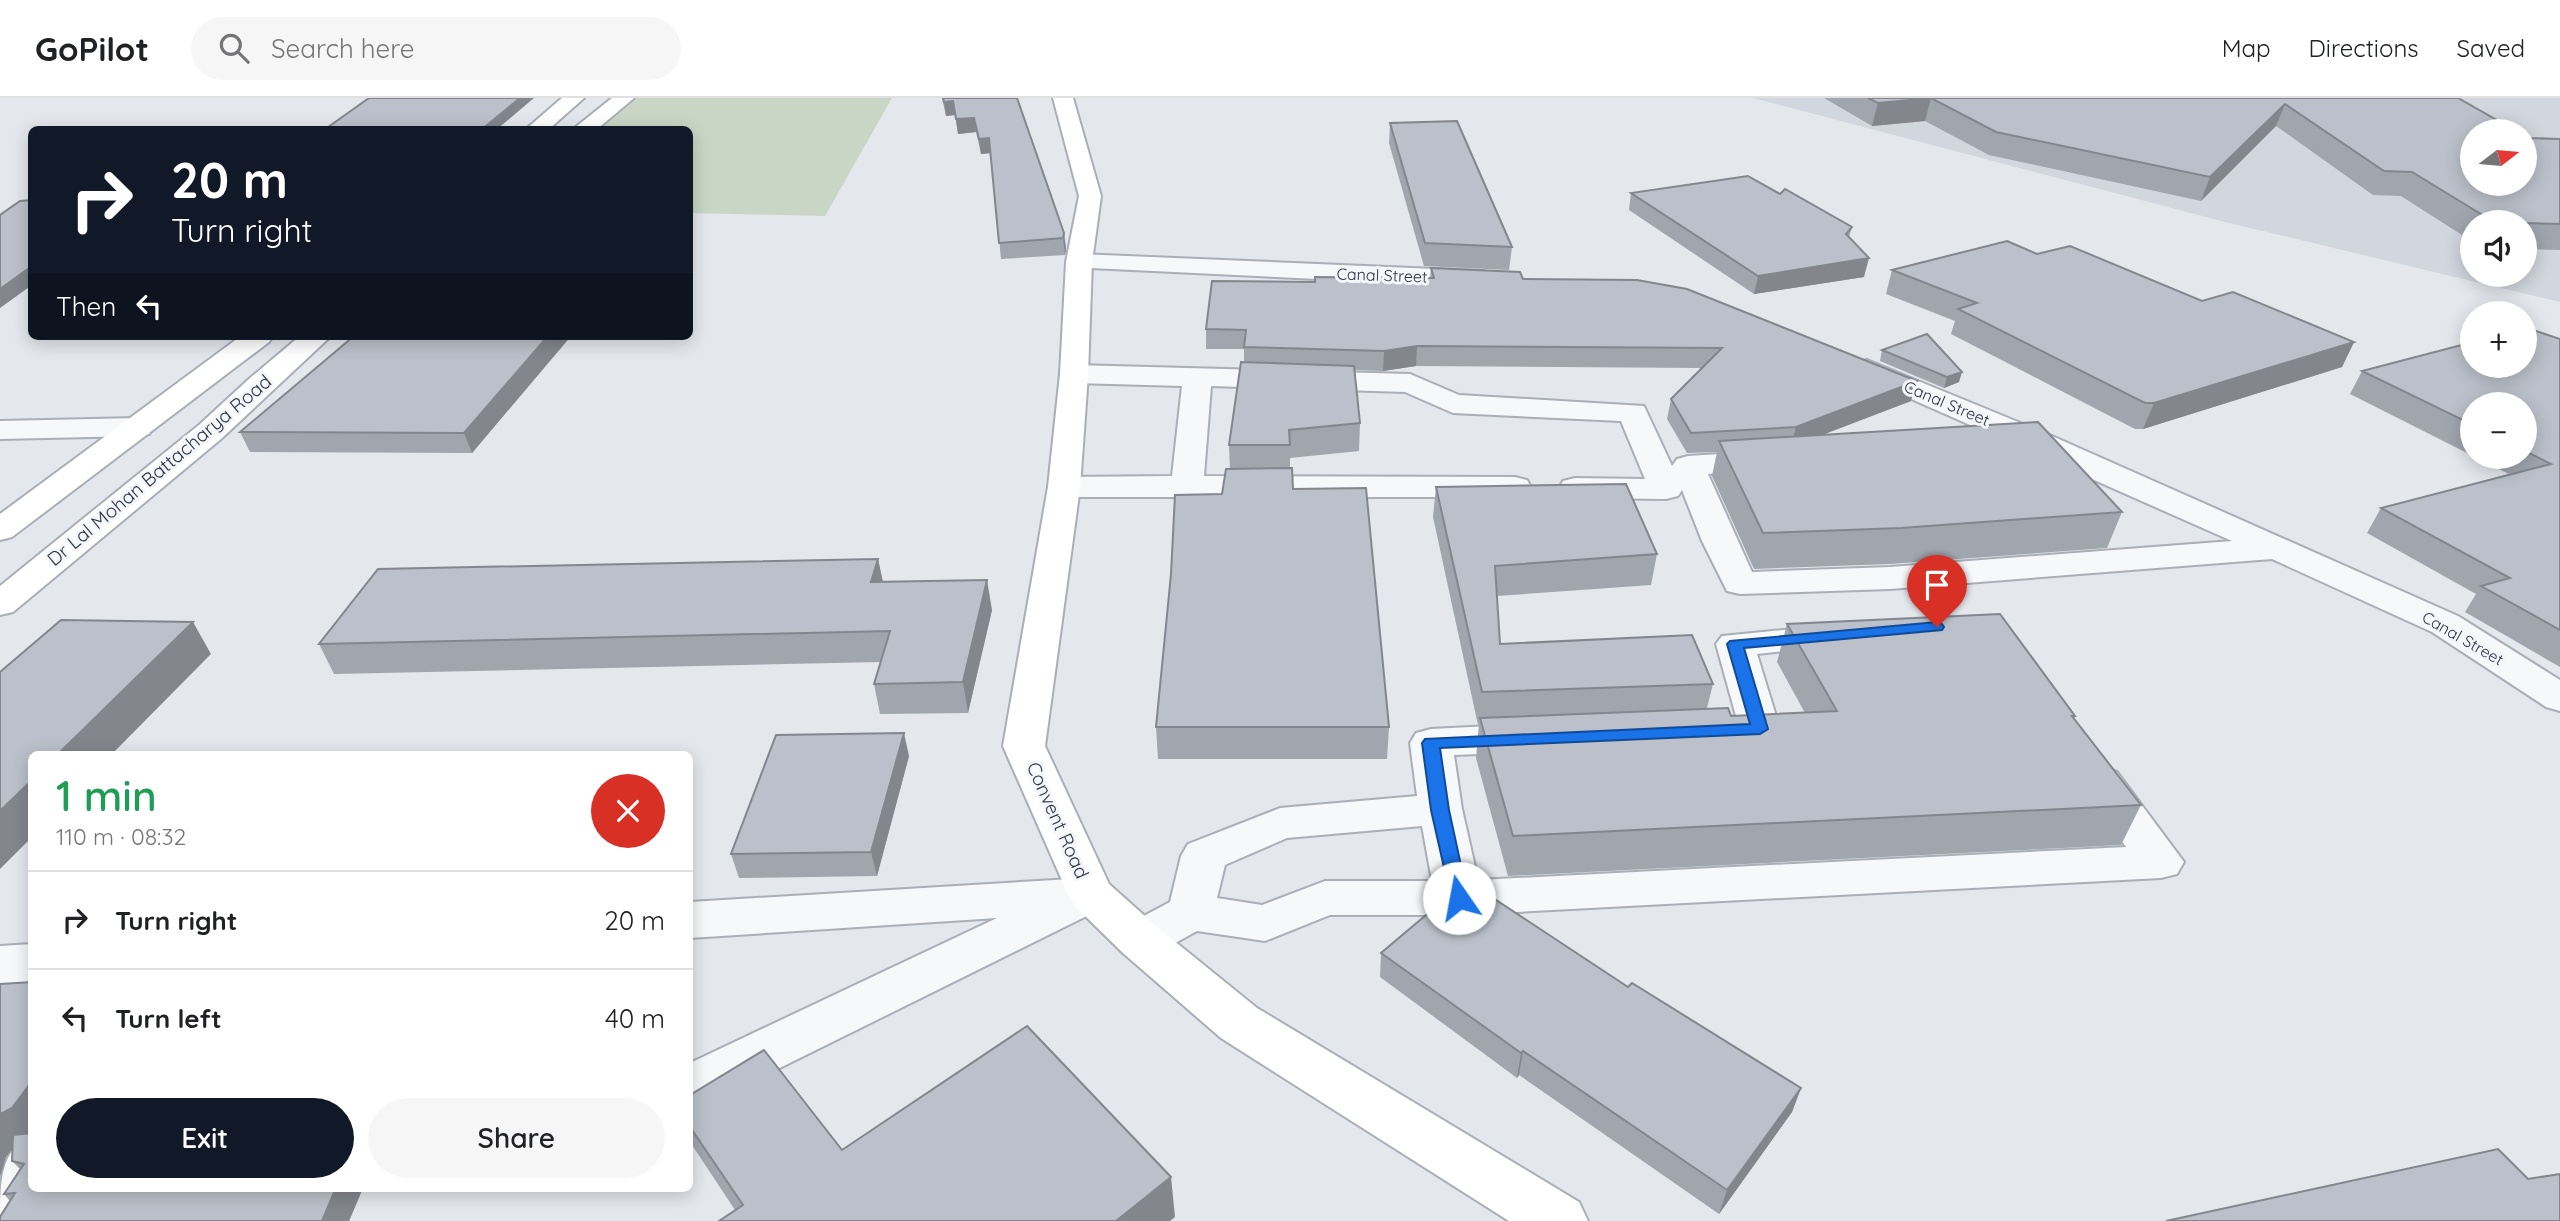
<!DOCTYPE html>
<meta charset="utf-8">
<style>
:root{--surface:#fff;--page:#f6f6f6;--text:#202124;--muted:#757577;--line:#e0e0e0;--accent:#111827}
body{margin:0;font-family:Quicksand,sans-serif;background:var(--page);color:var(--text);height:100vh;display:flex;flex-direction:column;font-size:26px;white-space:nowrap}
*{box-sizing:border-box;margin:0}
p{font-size:23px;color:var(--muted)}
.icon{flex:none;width:38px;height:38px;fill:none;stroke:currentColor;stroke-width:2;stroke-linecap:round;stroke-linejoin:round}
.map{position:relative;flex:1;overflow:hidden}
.side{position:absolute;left:28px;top:653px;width:665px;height:441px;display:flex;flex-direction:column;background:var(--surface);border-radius:10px;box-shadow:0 4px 18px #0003}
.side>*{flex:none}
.hud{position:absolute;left:28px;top:28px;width:665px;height:214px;border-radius:10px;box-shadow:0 4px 18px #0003;background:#111827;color:#fff;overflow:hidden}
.needle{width:46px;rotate:74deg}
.buttons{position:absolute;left:2460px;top:21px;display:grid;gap:14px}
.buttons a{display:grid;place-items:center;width:77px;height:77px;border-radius:50%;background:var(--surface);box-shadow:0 4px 18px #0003;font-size:35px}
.pin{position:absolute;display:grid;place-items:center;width:60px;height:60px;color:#fff;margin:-72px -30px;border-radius:50% 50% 50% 0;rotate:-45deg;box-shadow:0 0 7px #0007}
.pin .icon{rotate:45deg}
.me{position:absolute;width:77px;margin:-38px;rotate:348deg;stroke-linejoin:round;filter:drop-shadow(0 0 5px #0008)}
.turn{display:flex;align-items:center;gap:24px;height:147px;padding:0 28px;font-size:32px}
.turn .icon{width:91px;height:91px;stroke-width:2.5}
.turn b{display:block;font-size:49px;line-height:60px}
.then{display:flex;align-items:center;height:66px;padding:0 28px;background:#0003;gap:14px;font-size:26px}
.round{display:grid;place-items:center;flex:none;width:74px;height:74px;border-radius:37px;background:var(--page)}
.headline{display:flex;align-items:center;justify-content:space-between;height:119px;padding:0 28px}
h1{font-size:42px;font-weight:600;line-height:52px;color:#1e9e55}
.primary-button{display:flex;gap:14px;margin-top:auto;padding:14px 28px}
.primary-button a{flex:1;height:80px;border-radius:42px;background:var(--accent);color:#fff;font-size:28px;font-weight:600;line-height:80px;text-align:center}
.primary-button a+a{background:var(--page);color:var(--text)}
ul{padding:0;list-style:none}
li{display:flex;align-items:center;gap:21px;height:98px;padding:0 28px;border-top:2px solid var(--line)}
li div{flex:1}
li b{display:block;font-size:26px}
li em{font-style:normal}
header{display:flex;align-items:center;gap:42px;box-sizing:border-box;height:98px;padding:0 35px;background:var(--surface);border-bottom:2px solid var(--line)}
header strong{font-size:33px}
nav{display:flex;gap:38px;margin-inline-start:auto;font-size:24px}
.search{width:490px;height:63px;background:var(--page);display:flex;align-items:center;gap:18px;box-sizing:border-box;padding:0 24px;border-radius:38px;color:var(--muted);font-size:26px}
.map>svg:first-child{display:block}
.built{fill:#d2d6de;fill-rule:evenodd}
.green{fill:#c9d6c5}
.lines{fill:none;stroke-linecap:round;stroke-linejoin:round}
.street-casing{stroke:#a9aeb7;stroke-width:4}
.secondary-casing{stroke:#a9aeb7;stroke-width:4}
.street{fill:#f7f8fa;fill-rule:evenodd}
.secondary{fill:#fff;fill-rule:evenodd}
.wall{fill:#a1a5ae}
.shaded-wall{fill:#83868d}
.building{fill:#bbc0ca;stroke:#83868d;stroke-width:2}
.route{fill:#1a73e8;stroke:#114b97;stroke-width:2}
.labels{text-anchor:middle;stroke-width:6;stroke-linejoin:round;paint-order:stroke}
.far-street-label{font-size:16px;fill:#2b3445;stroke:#f4f6f9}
.street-label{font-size:19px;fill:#2b3445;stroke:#f4f6f9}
</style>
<header>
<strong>GoPilot</strong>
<div class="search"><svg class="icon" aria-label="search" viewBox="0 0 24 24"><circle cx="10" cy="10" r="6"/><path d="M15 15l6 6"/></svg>Search here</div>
<nav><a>Map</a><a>Directions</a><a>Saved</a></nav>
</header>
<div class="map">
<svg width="2560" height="1123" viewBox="0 0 2560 1123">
<rect width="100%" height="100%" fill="#e4e7ec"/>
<path class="built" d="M1753,0H2560V204L2229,125ZM2473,33H2525V86H2473ZM2473,124H2525V177H2473Z"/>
<polygon class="green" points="635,0 892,0 825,118 690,115 690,32 597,31"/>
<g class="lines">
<defs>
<g id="street">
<polygon points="1079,156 1483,173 1492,176 1496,181 1492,186 1483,189 1070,169 1066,164 1070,159"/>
<polygon points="1867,262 2052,338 2458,518 2560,582 2560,613 2546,609 2432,534 2272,461 1890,491 1740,496 1727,493 1702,443 1682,392 1678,398 1666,401 1575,400 1563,397 1559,390 1563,383 1575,380 1645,381 1621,323 1453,315 1405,294 1211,288 1204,378 1515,379 1527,382 1531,389 1527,396 1515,399 1064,399 1052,396 1048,389 1052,382 1064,379 1172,378 1182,288 1074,285 1064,282 1060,276 1064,270 1074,267 1410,276 1459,297 1644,308 1672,368 1677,361 1688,358 1768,353 1779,356 1784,363 1779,370 1708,376 1752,474 1890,469 2232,443 1857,277 1853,271 1857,265"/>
<polygon points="138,320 149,322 153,329 149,336 138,338 0,341 0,323"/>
<path d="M1834,527L1847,530L1853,538L1847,546L1757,556L1780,631L1774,640C1753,646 1730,647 1709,641L1703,632L1709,623L1736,618L1716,546L1722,538Z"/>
<path d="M1530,626L1545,630L1551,640L1545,650L1530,654L1454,657L1462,711L1478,782L2126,749L2081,684L2087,674L2102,669L2117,674L2184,764L2177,776L2161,780L1459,817H1330L1265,843L1197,833L1157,855L1140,860L1123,855L1116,842L1123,829L1170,804L1181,758L1188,746L1280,710L1417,698L1410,645L1416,635L1431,631ZM1422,728L1432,783H1325L1262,807L1217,800L1225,767L1287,740Z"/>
<polygon points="1091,779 1107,784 1114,796 1107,808 709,1005 690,1011 690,965 997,820 690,840 690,804 1072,781 1078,783"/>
<polygon points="32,846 32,884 0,886 0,848"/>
<path d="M32,1036V1090H43L22,1123H0C0,1084 0,1052 32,1036Z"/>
</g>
<g id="secondary">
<polygon points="562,0 584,0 548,32 525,32"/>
<polygon points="612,0 634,0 596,32 572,32"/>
<polygon points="1053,0 1073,0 1101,98 1092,164 1088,276 1080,389 1045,648 1109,786 1157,829 1257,910 1579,1104 1588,1123 1509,1123 1221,940 1123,855 1075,808 1068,796 1003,648 1048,389 1060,276 1066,164 1079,98"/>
<polygon points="241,238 273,238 269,244 12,439 0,442 0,416"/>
<polygon points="300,238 331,238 221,341 13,514 0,517 0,488 199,327 249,281"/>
</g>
</defs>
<use href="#street" class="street-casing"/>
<use href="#secondary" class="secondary-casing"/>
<use href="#street" class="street"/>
<use href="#secondary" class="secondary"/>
</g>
<g class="wall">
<polygon points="942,0 1017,0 1064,135 1066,151 1065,157 1001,161 991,55 981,56 976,34 958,36 955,17 946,18"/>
<polygon points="1824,0 2458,0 2528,40 2560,41 2560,152 2525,151 2525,124 2473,124 2473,144 2401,98 2373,97 2276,28 2201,103 1989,57 1925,23 1872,28"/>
<polygon points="1390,25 1512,149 1509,172 1424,168 1389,45"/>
<polygon points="1631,95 1780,96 1852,129 1849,139 1864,179 1754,196 1629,112"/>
<polygon points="2037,156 2202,203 2354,244 2342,269 2143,331 2135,331 1951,236 1955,223 1886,196 1892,172"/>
<polygon points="1431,170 1523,181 1911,303 1821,337 2122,414 2107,450 1890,466 1754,471 1712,378 1717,354 1687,355 1667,321 1671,301 1703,270 1416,268 1383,273 1355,272 1360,325 1359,353 1290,360 1290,370 1293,391 1389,629 1387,661 1158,661 1156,629 1230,371 1229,347 1244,264 1244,251 1206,251 1206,231 1315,184 1430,180"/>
<polygon points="571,238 472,355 250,354 240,334"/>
<polygon points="2560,241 2560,569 2465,514 2476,496 2367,435 2381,410 2509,376 2474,359 2525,359 2525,306 2473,306 2473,358 2350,296 2362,273"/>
<polygon points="1882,252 1959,284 1944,290 1880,263"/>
<polygon points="1436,389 1657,456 1651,487 1497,498 1500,546 1713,586 1707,610 1731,618 1805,615 1777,564 1787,526 2075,618 2074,621 2141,707 2121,747 1508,778 1476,660 1479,626 1478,627 1433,419"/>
<polygon points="878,461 883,484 992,512 968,615 880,616 874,586 881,564 334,576 319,546"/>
<polygon points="909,658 877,778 739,780 731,756"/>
<polygon points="1381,855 1628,889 1801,990 1792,1014 1719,1116 1519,977 1517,980 1380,879"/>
<polygon points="0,886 32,1090 363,1090 349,1123 0,1123 10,1103 4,1096 20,1071 12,1063 13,1050 6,1059"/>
<polygon points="690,997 842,1052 1175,1119 735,1112 692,1047 690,1042"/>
</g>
<g class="shaded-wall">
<polygon points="520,0 534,0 496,32 481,32"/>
<polygon points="1931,0 1925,23 1872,28 1878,5"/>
<polygon points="953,3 955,17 946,18 944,4"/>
<polygon points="2285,6 2276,28 2201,103 2210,79"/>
<polygon points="974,20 976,34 958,36 956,21"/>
<polygon points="989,40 991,55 981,56 979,41"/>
<polygon points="1064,135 1066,151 1065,157 1063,140"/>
<polygon points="1869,160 1864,179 1754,196 1758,178"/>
<polygon points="32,168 32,187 0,210 0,191"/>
<polygon points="548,238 571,238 472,355 464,335"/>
<polygon points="2354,244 2342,269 2143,331 2154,305"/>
<polygon points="1417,248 1416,268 1383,273 1384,253"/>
<polygon points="1962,274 1959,284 1944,290 1947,279"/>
<polygon points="1917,283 1911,303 1791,349 1796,329"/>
<polygon points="878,461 884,490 871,484"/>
<polygon points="987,482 992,512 968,615 963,584"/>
<polygon points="193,524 211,556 112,656 58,656"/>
<polygon points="904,635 909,658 877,778 871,754"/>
<polygon points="32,682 32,739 0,771 0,713"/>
<polygon points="1523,953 1519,977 1517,980 1521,955"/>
<polygon points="32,983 32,1035 20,1041 6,1059 0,1079 0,1016"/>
<polygon points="1801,990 1792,1014 1719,1116 1727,1092"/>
<polygon points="1171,1079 1175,1119 1170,1123 1116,1123"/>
<polygon points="336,1090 363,1090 349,1123 322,1123"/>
</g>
<g class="building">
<polygon points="369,0 520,0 481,32 324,32"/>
<polygon points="943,0 1017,0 1064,135 1063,140 999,145 989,40 979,41 974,20 956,21 953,3 944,4"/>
<polygon points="1868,0 2458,0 2516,33 2473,33 2473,86 2525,86 2525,38 2528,40 2560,41 2560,126 2494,124 2412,74 2384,73 2285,6 2210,79 1996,34 1931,0 1878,5"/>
<polygon points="1457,23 1512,149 1425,145 1390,25"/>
<polygon points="1748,78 1780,96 1785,91 1852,129 1846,136 1869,160 1758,178 1631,95"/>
<polygon points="32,102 32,168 0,191 0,117 20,103"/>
<polygon points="2007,143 2037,156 2070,148 2202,203 2233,194 2354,244 2154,305 2145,305 1958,211 1977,205 1892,172"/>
<polygon points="1431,170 1520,174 1523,181 1637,182 1687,191 1917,283 1796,329 1691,335 1671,301 1722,250 1417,248 1384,253 1244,249 1246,232 1206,231 1212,183 1315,184 1315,179 1434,180"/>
<polygon points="2525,230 2527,230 2560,241 2560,532 2481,488 2510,480 2381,410 2551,366 2525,353 2525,306 2473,306 2473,327 2362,273 2473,244 2473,268 2525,268"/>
<polygon points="1927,236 1962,274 1947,279 1882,252"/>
<polygon points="354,238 548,238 464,335 240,334"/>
<polygon points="1241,264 1354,268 1360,325 1289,332 1290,347 1229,347"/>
<polygon points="2038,324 2122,414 1901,430 1763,435 1719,343"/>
<polygon points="1292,370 1293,391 1366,390 1389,629 1156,629 1171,476 1175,397 1222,396 1226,371"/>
<polygon points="1626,386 1657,456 1495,468 1500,546 1692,537 1713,586 1482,594 1436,389"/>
<polygon points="878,461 871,484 987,482 963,584 874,586 890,533 319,546 378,471"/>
<polygon points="2000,516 2075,618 2072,618 2141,707 1513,738 1480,620 1728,610 1731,618 1837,613 1787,526"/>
<polygon points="61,522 193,524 58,656 32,656 32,682 0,713 0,574"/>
<polygon points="904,635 871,754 731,756 776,637"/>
<polygon points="1484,794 1628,889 1632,885 1801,990 1727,1092 1523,953 1521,955 1381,855 1451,796"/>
<polygon points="32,884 32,983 12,1010 0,1016 0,886"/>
<polygon points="1027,928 1171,1079 1116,1123 719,1123 743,1107 690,1029 690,997 764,952 842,1052"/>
<polygon points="32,1035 32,1090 336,1090 322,1123 0,1123 0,1119 15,1095 4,1096 24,1066 12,1063 13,1037"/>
<polygon points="2498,1051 2528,1081 2560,1076 2560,1123 2166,1123"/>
</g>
<polygon class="route" points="1937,524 1942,526 1944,529 1942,532 1744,550 1768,631 1760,636 1440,650 1449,712 1468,800 1466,805 1452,805 1431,712 1422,645 1425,641 1750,626 1727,546 1730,543"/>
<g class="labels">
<g class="far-street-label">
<text transform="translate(1382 177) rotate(2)" y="6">Canal Street</text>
<text transform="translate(1947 305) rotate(23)" y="6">Canal Street</text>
<text transform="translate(2463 540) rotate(30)" y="6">Canal Street</text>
</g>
<g class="street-label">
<text transform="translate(159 372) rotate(-40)" y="7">Dr Lal Mohan Battacharya Road</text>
<text transform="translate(1058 722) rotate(66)" y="7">Convent Road</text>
</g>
</g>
</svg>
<div class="buttons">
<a><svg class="needle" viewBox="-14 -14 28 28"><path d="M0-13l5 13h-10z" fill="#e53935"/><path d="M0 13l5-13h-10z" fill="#757577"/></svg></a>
<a><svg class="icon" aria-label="sound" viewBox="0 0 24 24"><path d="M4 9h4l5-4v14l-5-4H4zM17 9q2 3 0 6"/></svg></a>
<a>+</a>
<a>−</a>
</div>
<div class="pin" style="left:1937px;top:529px;background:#d93025"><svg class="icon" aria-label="arrive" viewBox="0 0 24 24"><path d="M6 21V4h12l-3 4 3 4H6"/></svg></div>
<svg class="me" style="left:1459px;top:800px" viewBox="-20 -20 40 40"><circle r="19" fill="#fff"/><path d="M0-13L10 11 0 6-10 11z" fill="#1a73e8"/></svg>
<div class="hud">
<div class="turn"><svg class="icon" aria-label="right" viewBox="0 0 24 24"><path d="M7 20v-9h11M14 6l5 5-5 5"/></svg><div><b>20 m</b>Turn right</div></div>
<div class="then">Then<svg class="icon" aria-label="left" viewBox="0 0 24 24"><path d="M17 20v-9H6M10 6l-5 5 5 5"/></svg></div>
</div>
<section class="side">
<div class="headline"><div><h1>1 min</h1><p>110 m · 08:32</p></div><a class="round" style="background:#d93025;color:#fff"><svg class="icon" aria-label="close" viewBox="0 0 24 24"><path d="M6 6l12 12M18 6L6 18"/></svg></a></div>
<ul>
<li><svg class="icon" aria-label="right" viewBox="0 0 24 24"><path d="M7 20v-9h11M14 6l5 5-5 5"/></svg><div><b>Turn right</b></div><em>20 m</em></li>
<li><svg class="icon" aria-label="left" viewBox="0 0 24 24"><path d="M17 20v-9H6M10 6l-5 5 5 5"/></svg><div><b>Turn left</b></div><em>40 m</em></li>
</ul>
<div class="primary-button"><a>Exit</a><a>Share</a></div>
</section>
</div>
